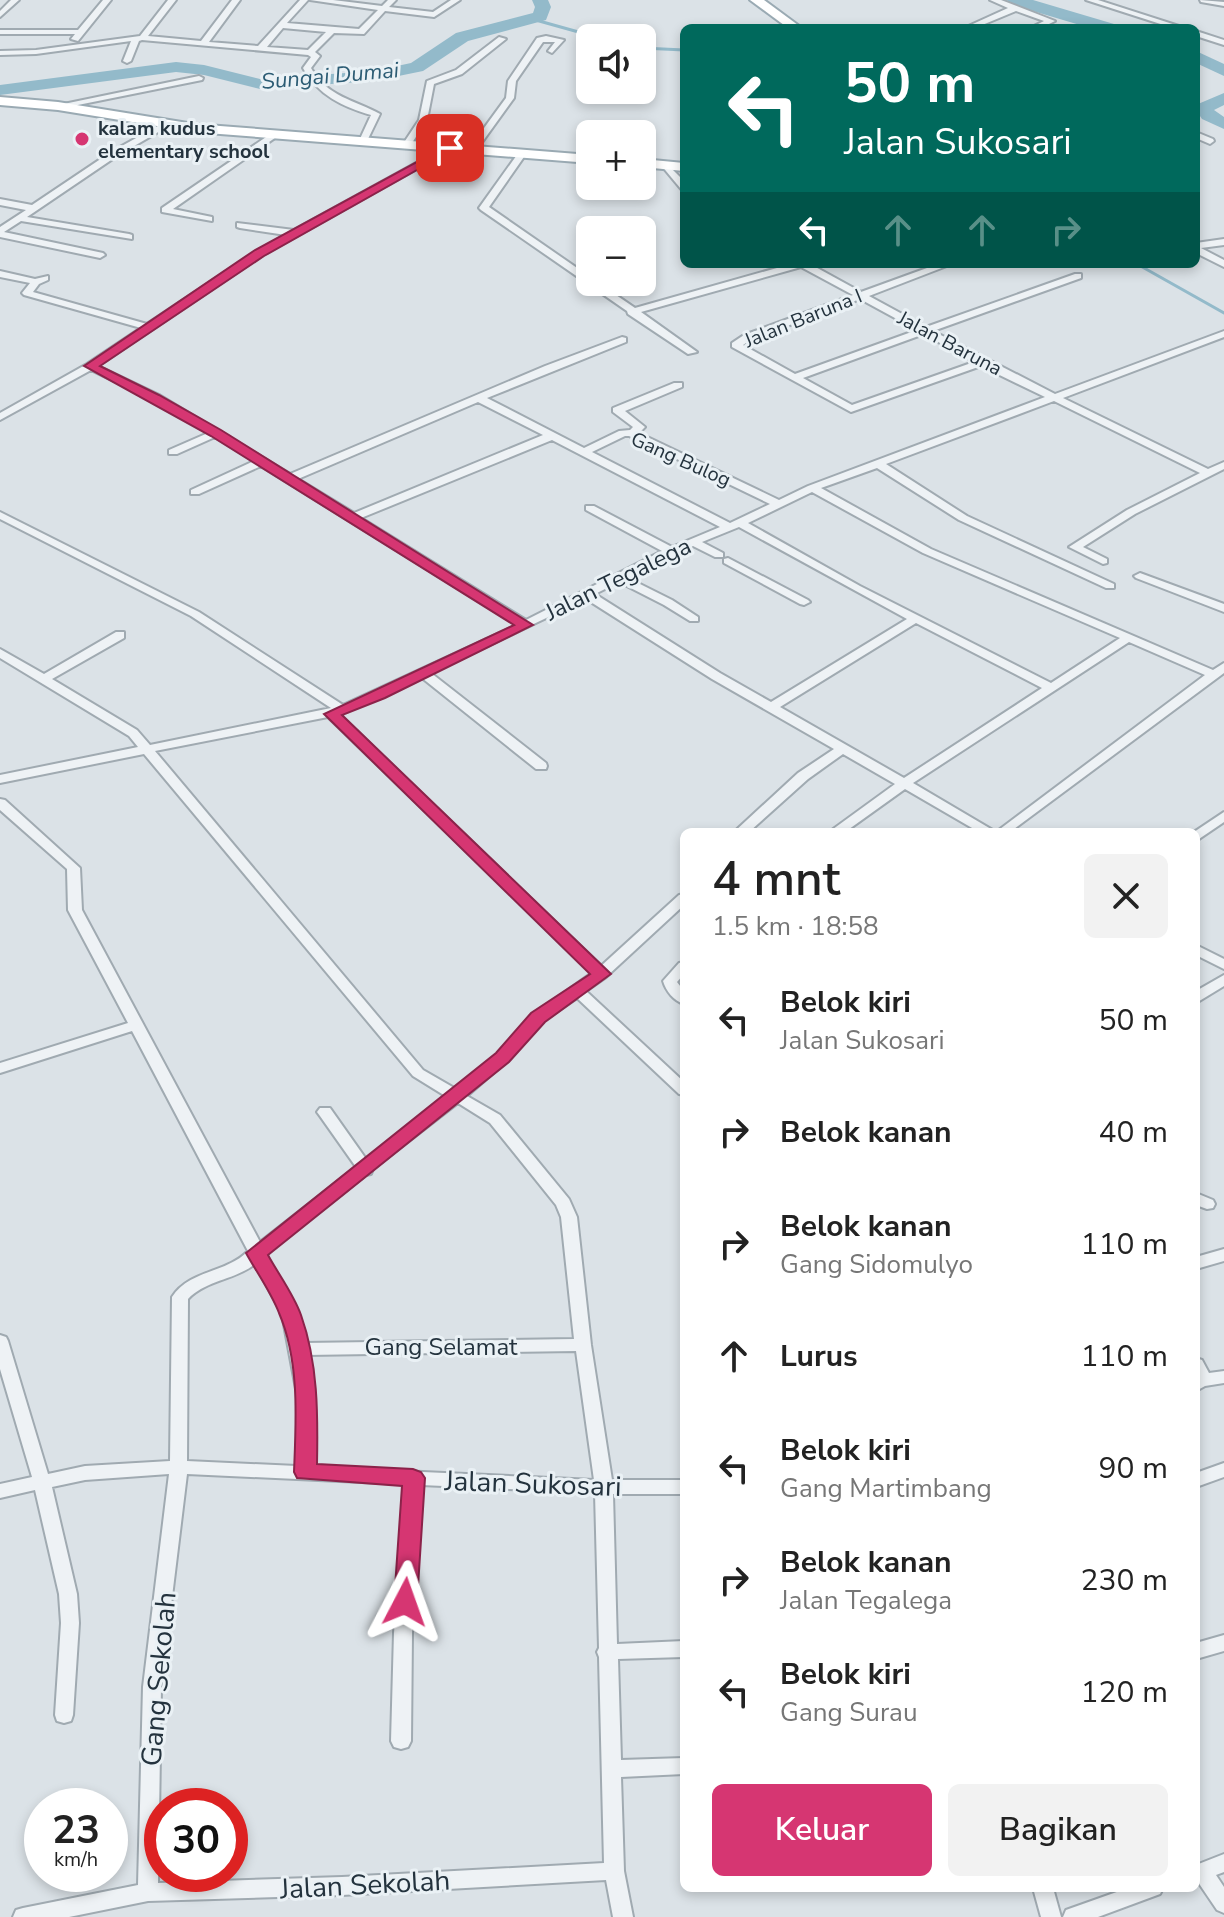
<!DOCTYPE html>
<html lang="id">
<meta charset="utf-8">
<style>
:root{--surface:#fff;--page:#f2f2f2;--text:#222;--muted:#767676;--accent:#d63672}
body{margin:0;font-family:"Nunito Sans",sans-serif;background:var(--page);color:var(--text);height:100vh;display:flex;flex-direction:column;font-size:30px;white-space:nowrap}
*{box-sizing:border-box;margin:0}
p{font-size:26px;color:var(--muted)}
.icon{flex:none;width:44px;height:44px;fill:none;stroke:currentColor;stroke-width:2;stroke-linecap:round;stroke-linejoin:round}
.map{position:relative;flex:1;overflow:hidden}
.panel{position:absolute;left:680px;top:828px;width:520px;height:1064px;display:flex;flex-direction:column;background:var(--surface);border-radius:12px;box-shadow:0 4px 12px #0003}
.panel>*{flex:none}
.guide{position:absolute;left:680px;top:24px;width:520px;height:244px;border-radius:12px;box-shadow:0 4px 12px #0003;background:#00695c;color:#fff;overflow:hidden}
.fabs{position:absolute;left:576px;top:24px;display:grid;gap:16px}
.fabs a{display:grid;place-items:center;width:80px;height:80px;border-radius:12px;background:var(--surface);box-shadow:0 4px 12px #0003;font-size:40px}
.speed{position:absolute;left:24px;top:1788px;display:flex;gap:16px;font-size:40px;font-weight:700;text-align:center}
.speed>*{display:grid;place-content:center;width:104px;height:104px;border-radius:50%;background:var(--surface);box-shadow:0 4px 12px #0003;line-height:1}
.speed small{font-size:20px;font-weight:400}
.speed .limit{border:12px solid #d22;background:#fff;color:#111}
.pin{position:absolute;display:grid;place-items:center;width:68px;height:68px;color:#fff;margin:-34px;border-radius:16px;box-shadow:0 4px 12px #0006}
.me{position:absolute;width:88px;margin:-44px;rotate:4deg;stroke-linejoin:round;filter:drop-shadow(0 0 6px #0008)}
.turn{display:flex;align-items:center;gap:28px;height:168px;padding:0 32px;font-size:36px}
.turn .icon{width:104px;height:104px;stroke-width:2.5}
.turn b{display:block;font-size:56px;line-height:68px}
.lanes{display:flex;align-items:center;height:76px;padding:0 32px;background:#0003;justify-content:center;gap:40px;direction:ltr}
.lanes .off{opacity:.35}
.round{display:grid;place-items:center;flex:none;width:84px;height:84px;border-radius:12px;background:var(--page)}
.headline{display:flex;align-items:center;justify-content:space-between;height:136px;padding:0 32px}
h1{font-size:48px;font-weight:600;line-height:60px}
.action{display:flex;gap:16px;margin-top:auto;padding:16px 32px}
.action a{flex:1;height:92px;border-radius:12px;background:var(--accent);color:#fff;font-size:32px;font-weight:600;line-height:92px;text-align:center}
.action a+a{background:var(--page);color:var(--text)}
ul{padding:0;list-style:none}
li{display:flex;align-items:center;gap:24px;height:112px;padding:0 32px}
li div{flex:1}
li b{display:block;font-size:30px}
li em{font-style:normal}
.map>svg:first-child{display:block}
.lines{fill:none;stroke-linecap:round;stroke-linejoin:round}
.stream{stroke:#93baca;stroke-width:3}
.river{fill:#93baca;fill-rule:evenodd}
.street-casing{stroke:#a0aab1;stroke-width:4}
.primary-casing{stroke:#9aaab3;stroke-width:4}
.street{fill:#eef2f5;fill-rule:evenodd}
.primary{fill:#fff;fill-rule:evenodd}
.route{fill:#d63672;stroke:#8b234a;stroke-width:2}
.poi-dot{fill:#d63672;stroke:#eaf1f5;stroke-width:3}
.labels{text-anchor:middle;stroke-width:6;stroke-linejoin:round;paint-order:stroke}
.far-poi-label{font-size:20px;font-weight:bold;fill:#24333e;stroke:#eaf1f5;text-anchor:start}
.far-street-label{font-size:20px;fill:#24333e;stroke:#eaf1f5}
.far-water-label{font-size:22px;font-style:italic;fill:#2c5c74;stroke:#eaf1f5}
.street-label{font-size:24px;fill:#24333e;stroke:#eaf1f5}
.near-street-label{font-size:28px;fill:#24333e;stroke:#eaf1f5}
</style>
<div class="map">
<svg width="1224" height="1917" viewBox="0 0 1224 1917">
<rect width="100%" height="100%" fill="#dbe2e7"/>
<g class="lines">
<g class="stream">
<polyline points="532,19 600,38"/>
<polyline points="642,48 684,50"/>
<polyline points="1137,264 1224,313"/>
</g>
<g class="river">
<polygon points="532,0 548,0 551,7 546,20 468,41 423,71 374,81 260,89 204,75 176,72 0,95 0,85 176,62 204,65 260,79 374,71 411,63 456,33 533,13 535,7"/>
<polygon points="1007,0 1033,0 1114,24 1116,28 1090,28 1009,4"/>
<polygon points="1196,51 1224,64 1224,76 1196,63"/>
<polygon points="1224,93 1224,105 1214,110 1224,117 1224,129 1202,119 1196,110 1198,104"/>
</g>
<defs>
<g id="street">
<polygon points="11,0 19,0 0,17 0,11"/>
<polygon points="103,0 111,0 78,41 71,39 75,34 0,34 0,30 78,30"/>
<path d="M168,0H176L148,36L201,41L232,0H240L209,42L258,46L300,0H308L287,23L359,29L378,10L310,0H333L382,6L388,0H396L389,7L433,12L451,0H460L434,17L385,11L364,34L334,33L315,52L320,56L311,68C327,97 355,100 380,114L367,141L363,144L359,141L371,115C343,107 318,95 303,68L311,57L308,55L142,40L139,41L131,61L127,63L123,61L131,41L36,54L0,55V51L36,50L140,36ZM283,28L326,32L308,50L267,47Z"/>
<polygon points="990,0 1001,0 1055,21 1041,28 1030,28 1044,21 1016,11 975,28 964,28 1008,8"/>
<polygon points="1086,0 1098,0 1185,28 1173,28"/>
<polygon points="1200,0 1224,2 1224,6 1201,2"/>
<polygon points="1196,31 1224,40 1224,45 1196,36"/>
<polygon points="546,36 564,40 552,53 548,51 555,42 543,42 516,81 514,98 475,152 469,152 468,150 506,98 508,81 537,38"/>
<polygon points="499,37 506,39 462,74 434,84 427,120 410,146 404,146 403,144 419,120 427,81 456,70"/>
<polygon points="199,76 203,78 202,80 58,109 54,106"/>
<polygon points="165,122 172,124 117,156 27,217 129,234 132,235 132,239 21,221 4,232 103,253 105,255 100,258 0,237 0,227 26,210 0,205 0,199 32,205 111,152"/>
<polygon points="275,131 282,133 173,209 212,217 212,221 162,212 162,208"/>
<polygon points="1196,132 1213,139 1214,141 1210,144 1196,138"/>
<path d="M447,146L454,148L263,255L98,366L159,395L290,474L545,366L622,337L626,338V342L487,398L584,448L619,431L630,430L633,427L613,412V408L674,383H682V387L625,411L645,427L639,433L779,500L808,486L1045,397L981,366L851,412L732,347V343L744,335L853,295L801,267L641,312L697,352L688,354L628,314L627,311L481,210L479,208L519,152L526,154L489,207L590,277V282H597L635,308L791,264H810L861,292L938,264H952L869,296L926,327L1075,274H1081V278L933,331L1055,394L1224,331V337L1063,398L1208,469L1224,462V469L1135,514L1083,547L1107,559V563L1103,564L1069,547L1127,510L1200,473L1054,401L886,464L967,516L1114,584V588H1106L959,520L877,468L821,488L931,549L1213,670L1224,663V673L1010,832H979L905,789L845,832H829L895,784L843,754L808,779L749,832H734L798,773L834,749L712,679L586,599L431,673L546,763L547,766L546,769H536L422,678L339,714L601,966L679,895L684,894V905L606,977L586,991L684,1082V1095L679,1094L577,998L543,1021L507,1061L467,1096L500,1115L569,1199L577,1217L591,1345L612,1480H684V1494H613L617,1644L684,1641V1657L618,1659L621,1760L684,1758V1774L621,1777L624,1871L633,1917H613L606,1880L342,1895L148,1901L69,1917H13L16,1910L23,1908L138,1885L143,1687L169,1474L85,1480L52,1487L77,1594L79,1623L73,1715L71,1721L64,1723L57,1721L55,1715L61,1623L59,1594L35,1490L0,1498V1484L32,1477L0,1369V1335L6,1337L8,1341L48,1474L85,1466L170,1461L172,1297C189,1270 227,1273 248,1251L132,1031L0,1073V1063L128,1023L68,910L67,869L0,810V799L5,800L80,868L82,910L260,1242L356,1167L320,1116L317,1112L320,1108H330L366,1159L447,1097L413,1076L144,754L0,783V775L138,747L129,736L0,658V649L44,674L116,632H124V638L52,679L137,730L150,745L331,708L191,616L0,519V512L199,612L343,705L517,625L261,466L199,494H191V490L254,461L215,437L177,454H169V450L208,433L151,399L91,370L0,420V413L87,364L141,328L24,295L22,293L30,283L0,277V271L35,279L48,276V280L39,284L33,292L147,324L257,251L286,235L240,228L237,227V223L294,230ZM860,299L917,330L795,374L743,345L752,339ZM924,334L974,362L852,405L803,378ZM478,402L543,435L354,513L298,479ZM625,436H629L770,504L730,523L592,452ZM552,440L720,527L672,547L594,506H586V510L662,551L526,620L361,518ZM812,492L923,553L1120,638L1051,683L860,586L748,523ZM739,527L907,619L771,702L720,673L595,594L619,582L664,605L690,621H698V617L672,600L628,578L693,546L715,557H723V553L702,542ZM916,623L1042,688L904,778L780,707ZM1129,642L1205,675L996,832L913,783ZM328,717L592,973L533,1015L497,1055L456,1089L423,1070L155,751ZM458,1103L490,1123L556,1205L561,1217L574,1339L304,1343L298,1314L266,1254L366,1175L371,1174L373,1169ZM255,1264L282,1314L299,1405L297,1466L187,1461L188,1299C206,1280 235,1280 255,1264ZM576,1351L594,1480L314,1467L315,1405L306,1355ZM187,1474L404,1484L394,1633L391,1741L394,1747L401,1749L408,1747L411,1741L412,1633L421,1485L595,1493L599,1648L597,1652L599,1657L604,1863L342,1877L158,1883L161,1687Z"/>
<polygon points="665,162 684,181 684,190 681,189 661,165"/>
<polygon points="1224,239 1224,245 1201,248 1224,260 1224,267 1196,253 1196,243"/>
<polygon points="728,558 808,600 810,602 804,605 800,604 724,563 724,559"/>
<polygon points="1140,573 1224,604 1224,612 1136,578 1134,576"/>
<polygon points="1224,812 1224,822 1196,841 1194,832"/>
<polygon points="1196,945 1224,959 1224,969 1196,955"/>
<path d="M684,962V974L677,982L684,991V1004C674,1001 666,991 663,981L679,963Z"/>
<polygon points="1224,975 1224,986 1196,1003 1196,991"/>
<polygon points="1196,1193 1213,1200 1215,1204 1213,1208 1207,1209 1196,1205"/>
<polygon points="1224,1249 1224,1261 1196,1269 1196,1257"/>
<polygon points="1196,1358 1202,1360 1209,1373 1224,1371 1224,1383 1205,1386 1196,1391"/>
<polygon points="1224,1463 1224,1477 1196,1487 1196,1473"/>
<polygon points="1224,1635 1224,1651 1196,1659 1196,1643"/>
<polygon points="1224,1854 1224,1872 1216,1875 1224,1887 1224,1913 1217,1910 1198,1882 1196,1883 1196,1865"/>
<polygon points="1033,1888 1053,1888 1061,1917 1041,1917"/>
<polygon points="1128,1888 1163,1888 1160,1894 1098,1917 1063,1917 1066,1910"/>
</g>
<g id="primary">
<polygon points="750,0 764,0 802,28 788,28"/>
<polygon points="0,97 58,102 194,124 590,155 590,163 194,132 58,110 0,105"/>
<polygon points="642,159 684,163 684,171 642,167"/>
</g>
</defs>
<use href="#street" class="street-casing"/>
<use href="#primary" class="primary-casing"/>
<use href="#street" class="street"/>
<use href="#primary" class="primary"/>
</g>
<path class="route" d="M446,146L456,148L264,256L100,366L159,395L221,430L533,625L385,698L342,715L611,974L545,1022L509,1062L268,1255C279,1275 294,1295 301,1315C318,1363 318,1414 317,1464L413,1469L421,1472L425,1478L417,1602L414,1609L405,1612L397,1609L394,1602L402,1486L297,1478L294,1472C296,1421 300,1362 279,1313C271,1292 257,1273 246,1253L496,1053L531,1013L590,974L324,714L514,625L211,436L84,366L255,250Z"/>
<circle class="poi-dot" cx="82" cy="139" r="8"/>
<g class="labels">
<g class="far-poi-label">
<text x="98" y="135">kalam kudus<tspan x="98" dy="23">elementary school</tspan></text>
</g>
<g class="far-street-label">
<text transform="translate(803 318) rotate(-22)" y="7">Jalan Baruna I</text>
<text transform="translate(950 343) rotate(28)" y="7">Jalan Baruna</text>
<text transform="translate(681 459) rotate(24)" y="7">Gang Bulog</text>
</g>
<g class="far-water-label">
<text transform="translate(330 75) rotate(-5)" y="8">Sungai Dumai</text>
</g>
<g class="street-label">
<text transform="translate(618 579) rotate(-26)" y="8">Jalan Tegalega</text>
<text x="441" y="1355">Gang Selamat</text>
</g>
<g class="near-street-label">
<text transform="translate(533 1483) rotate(2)" y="10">Jalan Sukosari</text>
<text transform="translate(158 1679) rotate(-85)" y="10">Gang Sekolah</text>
<text transform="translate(365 1884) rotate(-3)" y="10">Jalan Sekolah</text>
</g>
</g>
</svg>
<div class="fabs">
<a><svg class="icon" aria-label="sound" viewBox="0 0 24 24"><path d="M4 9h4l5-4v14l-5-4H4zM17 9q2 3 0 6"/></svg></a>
<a>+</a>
<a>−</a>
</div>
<div class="speed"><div>23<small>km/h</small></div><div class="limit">30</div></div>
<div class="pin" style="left:450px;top:148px;background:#d93025"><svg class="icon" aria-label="arrive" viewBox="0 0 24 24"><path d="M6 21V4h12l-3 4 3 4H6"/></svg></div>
<svg class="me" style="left:405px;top:1602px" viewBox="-20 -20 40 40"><path d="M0-17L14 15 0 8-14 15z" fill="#d63672" stroke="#fff" stroke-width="4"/></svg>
<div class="guide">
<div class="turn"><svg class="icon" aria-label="left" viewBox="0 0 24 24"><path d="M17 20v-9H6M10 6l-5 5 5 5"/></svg><div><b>50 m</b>Jalan Sukosari</div></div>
<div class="lanes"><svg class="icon" aria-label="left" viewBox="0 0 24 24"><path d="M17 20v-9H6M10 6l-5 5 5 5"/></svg><svg class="icon off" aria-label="ahead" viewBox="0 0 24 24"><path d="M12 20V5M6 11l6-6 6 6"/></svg><svg class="icon off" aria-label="ahead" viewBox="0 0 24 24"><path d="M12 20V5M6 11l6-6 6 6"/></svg><svg class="icon off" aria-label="right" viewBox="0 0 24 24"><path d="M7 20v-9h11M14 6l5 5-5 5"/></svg></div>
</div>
<section class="panel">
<div class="headline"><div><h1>4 mnt</h1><p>1.5 km · 18:58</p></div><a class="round"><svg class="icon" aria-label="close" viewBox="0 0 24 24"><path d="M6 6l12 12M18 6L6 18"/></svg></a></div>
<ul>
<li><svg class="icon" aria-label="left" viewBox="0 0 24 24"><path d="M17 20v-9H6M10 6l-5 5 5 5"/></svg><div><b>Belok kiri</b><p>Jalan Sukosari</p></div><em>50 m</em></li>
<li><svg class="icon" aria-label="right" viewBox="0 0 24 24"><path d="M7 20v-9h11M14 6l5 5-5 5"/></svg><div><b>Belok kanan</b></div><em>40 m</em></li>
<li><svg class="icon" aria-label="right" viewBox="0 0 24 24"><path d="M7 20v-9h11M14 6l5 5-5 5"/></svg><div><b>Belok kanan</b><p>Gang Sidomulyo</p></div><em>110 m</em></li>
<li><svg class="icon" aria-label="ahead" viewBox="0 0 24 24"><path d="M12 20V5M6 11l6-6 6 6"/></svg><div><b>Lurus</b></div><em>110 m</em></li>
<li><svg class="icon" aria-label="left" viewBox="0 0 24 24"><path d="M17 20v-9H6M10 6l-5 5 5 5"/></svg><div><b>Belok kiri</b><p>Gang Martimbang</p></div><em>90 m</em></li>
<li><svg class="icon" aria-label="right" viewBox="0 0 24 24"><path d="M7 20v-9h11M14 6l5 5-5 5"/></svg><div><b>Belok kanan</b><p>Jalan Tegalega</p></div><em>230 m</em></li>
<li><svg class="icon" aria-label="left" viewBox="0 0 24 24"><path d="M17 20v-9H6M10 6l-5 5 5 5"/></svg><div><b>Belok kiri</b><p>Gang Surau</p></div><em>120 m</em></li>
</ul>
<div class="action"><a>Keluar</a><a>Bagikan</a></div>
</section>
</div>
